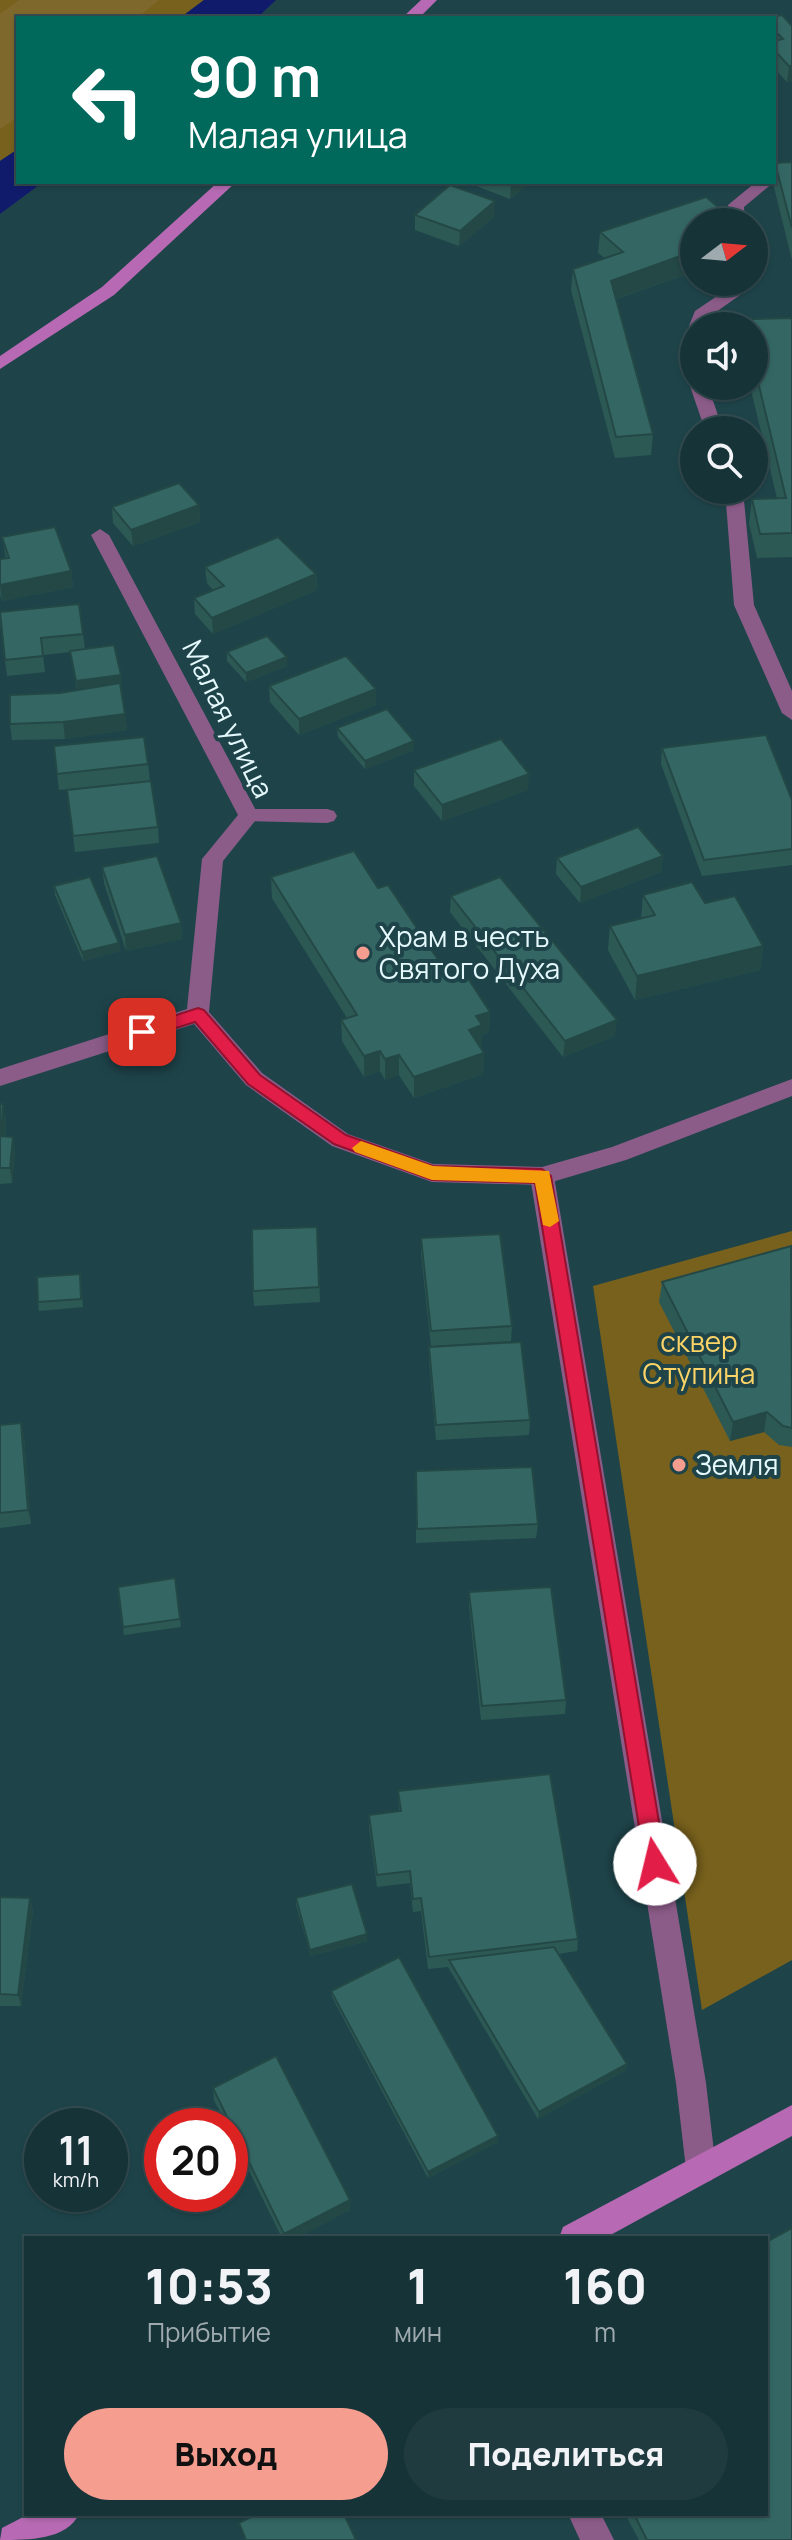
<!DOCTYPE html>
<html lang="ru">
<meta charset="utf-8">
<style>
:root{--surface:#163338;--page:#1f3b40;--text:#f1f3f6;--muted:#9eaaae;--line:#354e53;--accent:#f59d8f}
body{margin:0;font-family:Manrope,sans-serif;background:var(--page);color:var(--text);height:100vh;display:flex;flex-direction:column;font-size:30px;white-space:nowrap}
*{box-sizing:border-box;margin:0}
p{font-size:26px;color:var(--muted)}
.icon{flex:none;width:44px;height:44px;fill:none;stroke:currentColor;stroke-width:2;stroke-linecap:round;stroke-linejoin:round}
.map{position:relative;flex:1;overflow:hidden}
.sheet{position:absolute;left:24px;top:2236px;width:744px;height:280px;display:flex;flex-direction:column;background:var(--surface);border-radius:0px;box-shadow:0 2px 6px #0004,0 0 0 2px var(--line)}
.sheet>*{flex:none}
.top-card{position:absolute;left:16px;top:16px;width:760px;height:168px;border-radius:0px;box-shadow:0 2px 6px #0004,0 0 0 2px var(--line);background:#00695c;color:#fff;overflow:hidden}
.needle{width:52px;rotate:74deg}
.fabs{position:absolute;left:680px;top:208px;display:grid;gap:16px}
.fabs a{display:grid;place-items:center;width:88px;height:88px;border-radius:50%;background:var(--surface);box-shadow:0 2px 6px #0004,0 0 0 2px var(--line);font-size:40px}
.speed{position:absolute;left:24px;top:2108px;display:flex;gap:16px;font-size:40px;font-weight:700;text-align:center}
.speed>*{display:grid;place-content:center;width:104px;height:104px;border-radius:50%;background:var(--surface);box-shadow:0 2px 6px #0004,0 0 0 2px var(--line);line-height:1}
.speed small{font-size:20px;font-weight:400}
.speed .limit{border:12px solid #d22;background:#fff;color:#111}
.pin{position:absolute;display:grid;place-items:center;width:68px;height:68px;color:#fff;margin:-34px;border-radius:16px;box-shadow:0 4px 12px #0006}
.me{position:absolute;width:88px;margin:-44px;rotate:351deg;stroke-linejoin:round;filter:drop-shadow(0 0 6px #0008)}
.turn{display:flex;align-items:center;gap:28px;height:168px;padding:0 40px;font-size:36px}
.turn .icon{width:104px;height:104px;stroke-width:2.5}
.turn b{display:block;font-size:56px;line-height:68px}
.eta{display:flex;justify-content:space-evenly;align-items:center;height:136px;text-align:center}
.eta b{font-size:48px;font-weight:800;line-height:56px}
.action{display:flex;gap:16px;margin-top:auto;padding:16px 40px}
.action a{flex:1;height:92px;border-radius:48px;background:var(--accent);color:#111;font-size:32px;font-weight:800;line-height:92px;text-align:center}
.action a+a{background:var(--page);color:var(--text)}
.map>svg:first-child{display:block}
.green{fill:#78611c}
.forest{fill:#7f682c}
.water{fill:#111b6c}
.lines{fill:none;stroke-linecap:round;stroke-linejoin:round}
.lane{fill:#8c5c89;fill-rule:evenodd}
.street{fill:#8c5c89;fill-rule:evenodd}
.secondary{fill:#b76ab3;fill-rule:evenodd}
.wall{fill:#2d5955}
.shaded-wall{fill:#244845}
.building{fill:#346763;stroke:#244845;stroke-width:2}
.route{fill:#e11d48;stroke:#92132f;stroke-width:2}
.slow{fill:#f59e0b}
.poi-dot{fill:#f59d8f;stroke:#1e444a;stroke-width:3}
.labels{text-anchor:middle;stroke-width:8;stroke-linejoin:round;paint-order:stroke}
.street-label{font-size:28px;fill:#e5f9fd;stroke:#1e444a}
.poi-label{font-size:28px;fill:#e5f9fd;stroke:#1e444a;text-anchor:start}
.park-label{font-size:28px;fill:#fcd366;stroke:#1e444a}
</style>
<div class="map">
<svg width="792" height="2540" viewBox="0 0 792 2540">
<rect width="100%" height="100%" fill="#1e444a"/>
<g class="green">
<polygon points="0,0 204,0 180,18 18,18 18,149 0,161"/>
<polygon points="792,1231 792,1960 702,2010 593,1286"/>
</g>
<polygon class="forest" points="19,0 159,0 137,18 18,18 18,117 0,129 0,14"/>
<g class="water">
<polygon points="204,0 276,0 257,18 180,18"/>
<polygon points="18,149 18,182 43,182 0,214 0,161"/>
</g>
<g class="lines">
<g class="lane">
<polygon points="756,182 774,182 744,207 745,222 729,222 728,205"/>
<polygon points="732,282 748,282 750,288 709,317 707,326 694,326 692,330 689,326 695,311 732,286"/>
<polygon points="694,334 694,377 685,372 680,357 685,339"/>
<polygon points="694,382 694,386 708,386 723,430 705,430 690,386"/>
<polygon points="725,490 743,490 754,605 792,691 792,720 782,713 734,605"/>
<polygon points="249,809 327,809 334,811 337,816 334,821 327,823 242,821 239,816 242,811"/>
<polygon points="542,1167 550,1170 554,1176 706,2083 716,2169 712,2180 701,2184 690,2180 686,2169 676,2083 530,1176 534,1170"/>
<polygon points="568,2514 601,2514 614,2540 580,2540"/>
</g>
<polygon class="street" points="100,529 109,535 259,816 223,861 209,1012 262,1073 348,1134 433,1164 542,1167 612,1147 792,1079 792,1096 626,1160 542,1185 432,1182 332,1146 246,1085 194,1024 0,1086 0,1069 187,1009 202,859 238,815 91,535"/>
<g class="secondary">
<polygon points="421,0 437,0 419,18 402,18"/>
<polygon points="218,182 236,182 114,295 0,369 0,356 102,287"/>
<polygon points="792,2105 792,2136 605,2238 559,2238 563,2227"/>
<path d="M29,2514H79C67,2540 28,2540 0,2540L2,2528Z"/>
</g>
</g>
<g class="wall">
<polygon points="774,18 792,26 792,81 787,82 774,68"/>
<polygon points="792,162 792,260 773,183 774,182 775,163"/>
<polygon points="466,182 532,182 510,199"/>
<polygon points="415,215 494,217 459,246 415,230"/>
<polygon points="729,216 729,222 694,222 694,272 616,299 653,434 651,455 615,458 571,290 573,269 605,258 598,253 600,232"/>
<polygon points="792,318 792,557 757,558 749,523 752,499 777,498 750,386 754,386 754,326 721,326 721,320"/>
<polygon points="199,505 200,522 133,546 113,523 112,507"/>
<polygon points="2,537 71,571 73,587 2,601 0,595 0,559 6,558"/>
<polygon points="205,567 316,574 317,590 213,634 195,614 194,598 213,590 207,583"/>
<polygon points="79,604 85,649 121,675 122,684 120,684 127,730 65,739 12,740 10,724 60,693 77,690 70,652 43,655 45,672 7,676 0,621"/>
<polygon points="227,652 287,657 287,666 246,682 227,661"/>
<polygon points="269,686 376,689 376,705 299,735 270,702"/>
<polygon points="337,728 414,741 414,750 365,769 338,737"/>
<polygon points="54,746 148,764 150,781 59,790"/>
<polygon points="662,748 792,800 792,865 702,876 661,764"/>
<polygon points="414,770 528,790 442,821 414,786"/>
<polygon points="67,790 158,827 159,843 75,852"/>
<polygon points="663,856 661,872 580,903 556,874 557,858"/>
<polygon points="102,867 181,923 182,939 126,951 104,883"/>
<polygon points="271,877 378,888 453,982 490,1012 489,1032 482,1035 482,1046 480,1046 484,1053 483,1074 414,1098 399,1075 385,1080 380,1071 364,1077 342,1041 341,1020 347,1018 272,898"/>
<polygon points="54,886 119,943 120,951 83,961 55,895"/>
<polygon points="643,895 763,946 760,970 635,1000 608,950 610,926 641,918"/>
<polygon points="451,896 615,1036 563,1057 450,912"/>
<polygon points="0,1104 6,1120 5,1136 13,1137 15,1152 12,1183 0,1184"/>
<polygon points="317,1227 320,1302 254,1306 253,1291"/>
<polygon points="421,1238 512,1326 511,1341 431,1346 421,1254"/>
<polygon points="792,1248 792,1447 779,1445 764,1432 730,1441 659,1302 662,1282"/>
<polygon points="80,1274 83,1307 39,1311 38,1302"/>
<polygon points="429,1347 530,1420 529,1435 436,1440 429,1362"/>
<polygon points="21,1423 24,1437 31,1524 0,1528 0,1425"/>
<polygon points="416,1471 538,1524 536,1538 416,1543"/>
<polygon points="175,1578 181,1627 124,1635 118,1587"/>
<polygon points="469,1592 566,1700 565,1714 481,1720 469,1606"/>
<polygon points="398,1791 578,1939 577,1951 558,1954 627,2064 626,2070 538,2119 448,1967 428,1969 421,1911 413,1912 410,1883 377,1887 369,1828 369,1815 399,1811"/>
<polygon points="0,1897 30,1898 33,1911 21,2006 0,2006"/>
<polygon points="296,1898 367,1934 367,1941 311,1956 296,1905"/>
<polygon points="331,1991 498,2136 498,2142 428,2178 332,1997"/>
<polygon points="213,2088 350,2200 350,2210 296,2238 282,2238 230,2132 230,2126 227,2126 214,2100"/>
<polygon points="625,2514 766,2514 792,2540 639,2540"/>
</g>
<g class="shaded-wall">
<polygon points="789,66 792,66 792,81 787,82"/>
<polygon points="513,182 532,182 510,199 511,183"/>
<polygon points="495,201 494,217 459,246 460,231"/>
<polygon points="729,216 729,222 713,222"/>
<polygon points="694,251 694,272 609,301 611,281"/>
<polygon points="199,505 200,522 133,546 131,530"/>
<polygon points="71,571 73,587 2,601 0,585"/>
<polygon points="316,574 317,590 213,634 212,618"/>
<polygon points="287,657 287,666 246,682 246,673"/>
<polygon points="121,675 122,684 77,690 76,681"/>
<polygon points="376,689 376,705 299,735 299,719"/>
<polygon points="125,714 127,730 65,739 63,722"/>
<polygon points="414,741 414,750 365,769 365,761"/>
<polygon points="529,774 528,790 442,821 442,805"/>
<polygon points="663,856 661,872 580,903 581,887"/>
<polygon points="181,923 182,939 126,951 125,935"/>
<polygon points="119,943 120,951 83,961 82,952"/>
<polygon points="763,946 760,970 635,1000 637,976"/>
<polygon points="490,1012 489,1032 482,1035 482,1046 468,1051 469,1030 476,1016"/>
<polygon points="617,1020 615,1036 563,1057 565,1041"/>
<polygon points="380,1051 380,1071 364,1077 364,1056"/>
<polygon points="484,1053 483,1074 414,1098 414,1077"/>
<polygon points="399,1055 399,1075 385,1080 385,1059"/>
<polygon points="3,1104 6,1120 4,1152 1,1136"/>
<polygon points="13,1137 15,1152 12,1183 10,1168"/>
<polygon points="767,1412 764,1432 730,1441 733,1422"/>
<polygon points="21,1423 24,1437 31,1524 28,1510"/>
<polygon points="30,1898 33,1911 21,2006 18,1995"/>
<polygon points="367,1934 367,1941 311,1956 310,1950"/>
<polygon points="627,2064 626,2070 538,2119 539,2112"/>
<polygon points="498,2136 498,2142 428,2178 428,2172"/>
<polygon points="350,2200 350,2210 296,2238 284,2238 284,2234"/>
</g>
<g class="building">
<polygon points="782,15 792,26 792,66 789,66 774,50 774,41 783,39 774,30 774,18 767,18"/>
<polygon points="792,162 792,228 775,163"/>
<polygon points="450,185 495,201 460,231 415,215"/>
<polygon points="706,197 729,216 713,222 694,222 694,251 611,281 653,434 616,437 573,269 623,252 600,232"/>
<polygon points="792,318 792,533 760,534 752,499 786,498 754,365 754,326 723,326 721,320"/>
<polygon points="179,483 199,505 131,530 112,507"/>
<polygon points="55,527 71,571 0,585 0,559 9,558 2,537"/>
<polygon points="278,537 316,574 212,618 194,598 224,586 205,567"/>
<polygon points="79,604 83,634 41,638 43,656 5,660 0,612"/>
<polygon points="267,636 287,657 246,673 227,652"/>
<polygon points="114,645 121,675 76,681 70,651"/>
<polygon points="346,656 376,689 299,719 269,686"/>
<polygon points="120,683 125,714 63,722 10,724 10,695 60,693"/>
<polygon points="387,709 414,741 365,761 337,728"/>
<polygon points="766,735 792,800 792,849 704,860 662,748"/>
<polygon points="144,737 148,764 57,774 54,746"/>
<polygon points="501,739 529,774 442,805 414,770"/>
<polygon points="151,781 158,827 73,836 67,790"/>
<polygon points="638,827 663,856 581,887 557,858"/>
<polygon points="354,851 378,888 388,885 453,982 467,977 490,1012 476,1016 482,1025 469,1030 484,1053 414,1077 399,1055 385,1059 380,1051 364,1056 341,1020 357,1015 271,877"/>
<polygon points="157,856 181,923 125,935 102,867"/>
<polygon points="90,877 119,943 82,952 54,886"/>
<polygon points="500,877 617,1020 565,1041 451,896"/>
<polygon points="692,882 705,903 735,896 763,946 637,976 610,926 655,915 643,895"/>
<polygon points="0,1104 3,1104 1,1136 13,1137 10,1168 0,1168"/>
<polygon points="317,1227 319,1287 253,1291 252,1229"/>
<polygon points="500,1234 512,1326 431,1331 421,1238"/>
<polygon points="791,1246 792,1428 783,1426 767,1412 733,1422 662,1282"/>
<polygon points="80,1274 81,1299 38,1302 37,1277"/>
<polygon points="521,1342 530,1420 436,1425 429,1347"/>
<polygon points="21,1423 28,1510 0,1513 0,1425"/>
<polygon points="532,1467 538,1524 417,1529 416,1471"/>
<polygon points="175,1578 180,1619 123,1627 118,1587"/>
<polygon points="551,1587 566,1700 482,1706 469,1592"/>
<polygon points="550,1774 578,1939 429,1957 421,1898 413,1899 410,1871 377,1875 369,1815 401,1811 398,1791"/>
<polygon points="352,1884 367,1934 310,1950 296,1898"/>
<polygon points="0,1897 30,1898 18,1995 0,1994"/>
<polygon points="554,1947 627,2064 539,2112 449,1960"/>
<polygon points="399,1957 498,2136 428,2172 331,1991"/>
<polygon points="276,2056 350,2200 284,2234 213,2088"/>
<polygon points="792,2228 792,2540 647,2540 634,2514 766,2514 766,2242"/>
<polygon points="257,2514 344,2514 356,2540 246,2540 239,2523"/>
</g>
<polygon class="route" points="198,1008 204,1010 260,1075 346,1135 433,1166 542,1169 551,1176 666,1864 663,1871 655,1874 648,1871 645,1864 535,1183 432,1180 334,1144 248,1084 195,1022 142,1039 133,1032 136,1028"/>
<polygon class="slow" points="361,1141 433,1166 549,1171 559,1221 550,1227 543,1225 535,1183 432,1180 355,1152 352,1148"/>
<g class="poi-dot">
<circle cx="363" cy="953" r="8"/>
<circle cx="679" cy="1465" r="8"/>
</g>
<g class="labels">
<g class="street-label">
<text transform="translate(228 719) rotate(64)" y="10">Малая улица</text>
</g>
<g class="poi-label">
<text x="379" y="947">Храм в честь<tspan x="379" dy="32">Святого Духа</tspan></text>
<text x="695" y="1475">Земля</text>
</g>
<g class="park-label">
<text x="699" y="1352">сквер<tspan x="699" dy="32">Ступина</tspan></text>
</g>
</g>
</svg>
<div class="fabs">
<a><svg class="needle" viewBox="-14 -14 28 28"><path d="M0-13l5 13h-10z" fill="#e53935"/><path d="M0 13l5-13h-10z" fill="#9eaaae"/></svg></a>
<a><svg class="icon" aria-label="sound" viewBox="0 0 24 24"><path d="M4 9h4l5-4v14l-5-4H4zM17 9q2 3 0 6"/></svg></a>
<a><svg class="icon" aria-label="search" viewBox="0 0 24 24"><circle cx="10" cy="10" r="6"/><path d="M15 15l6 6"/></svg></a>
</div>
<div class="speed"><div>11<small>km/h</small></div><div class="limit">20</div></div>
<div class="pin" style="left:142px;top:1032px;background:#d93025"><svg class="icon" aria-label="arrive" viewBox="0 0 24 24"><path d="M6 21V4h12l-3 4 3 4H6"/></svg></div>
<svg class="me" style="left:655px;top:1864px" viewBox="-20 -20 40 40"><circle r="19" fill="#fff"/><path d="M0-13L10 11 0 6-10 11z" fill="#e11d48"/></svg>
<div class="top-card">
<div class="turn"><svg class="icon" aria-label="left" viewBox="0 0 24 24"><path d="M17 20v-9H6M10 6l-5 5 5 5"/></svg><div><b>90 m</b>Малая улица</div></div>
</div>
<section class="sheet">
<div class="eta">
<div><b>10:53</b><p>Прибытие</p></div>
<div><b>1</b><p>мин</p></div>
<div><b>160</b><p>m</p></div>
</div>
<div class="action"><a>Выход</a><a>Поделиться</a></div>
</section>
</div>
